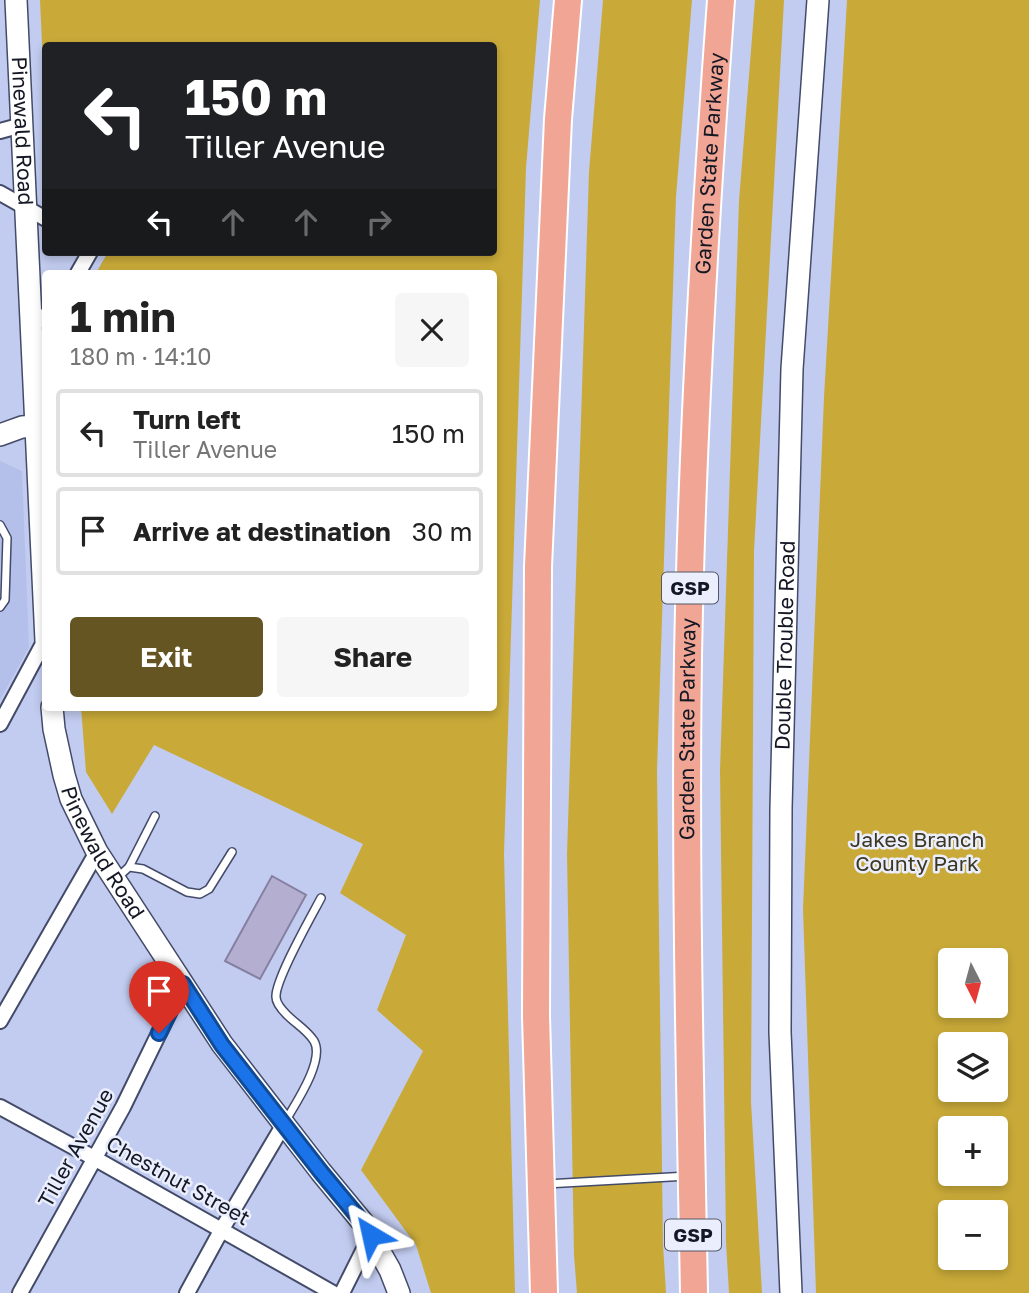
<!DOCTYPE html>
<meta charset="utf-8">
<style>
:root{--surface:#fff;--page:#f6f6f6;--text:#222;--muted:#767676;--line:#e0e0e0;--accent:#645522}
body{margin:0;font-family:"Golos Text",sans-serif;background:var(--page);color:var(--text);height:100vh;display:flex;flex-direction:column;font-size:26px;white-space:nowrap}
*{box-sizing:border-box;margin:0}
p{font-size:23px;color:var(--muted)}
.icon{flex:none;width:38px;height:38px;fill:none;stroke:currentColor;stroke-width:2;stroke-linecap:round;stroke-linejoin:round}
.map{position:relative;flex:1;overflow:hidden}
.details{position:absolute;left:42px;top:270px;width:455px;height:441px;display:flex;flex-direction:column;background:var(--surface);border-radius:7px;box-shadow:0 4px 10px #0003}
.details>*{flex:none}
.top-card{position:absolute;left:42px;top:42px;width:455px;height:214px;border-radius:7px;box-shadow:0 4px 10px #0003;background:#202124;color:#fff;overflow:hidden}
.needle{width:46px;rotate:174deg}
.tools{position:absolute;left:938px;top:948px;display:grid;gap:14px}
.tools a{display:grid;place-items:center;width:70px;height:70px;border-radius:7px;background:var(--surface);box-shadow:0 4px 10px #0003;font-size:35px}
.pin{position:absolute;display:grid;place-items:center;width:60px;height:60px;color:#fff;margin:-72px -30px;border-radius:50% 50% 50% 0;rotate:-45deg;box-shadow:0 0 7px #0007}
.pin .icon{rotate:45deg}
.me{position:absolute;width:77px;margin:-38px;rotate:324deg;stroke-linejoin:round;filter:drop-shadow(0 0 5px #0008)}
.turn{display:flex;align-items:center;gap:24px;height:147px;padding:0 28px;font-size:32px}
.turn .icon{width:91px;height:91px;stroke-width:2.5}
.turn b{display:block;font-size:49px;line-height:60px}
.lanes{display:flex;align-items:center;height:66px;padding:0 28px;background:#0003;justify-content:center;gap:35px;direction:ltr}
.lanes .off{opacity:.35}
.round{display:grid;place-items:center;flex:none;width:74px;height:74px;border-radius:7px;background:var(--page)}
.head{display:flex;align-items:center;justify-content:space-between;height:119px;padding:0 28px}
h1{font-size:42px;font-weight:700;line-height:52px}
.action{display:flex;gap:14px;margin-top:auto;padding:14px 28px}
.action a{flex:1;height:80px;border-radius:7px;background:var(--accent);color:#fff;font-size:28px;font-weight:700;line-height:80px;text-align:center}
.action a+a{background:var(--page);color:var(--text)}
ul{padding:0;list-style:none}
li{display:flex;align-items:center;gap:21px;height:88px;margin:0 14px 10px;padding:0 14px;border:4px solid var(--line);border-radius:7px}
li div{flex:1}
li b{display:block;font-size:26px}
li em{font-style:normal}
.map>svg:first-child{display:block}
.built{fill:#b5c0ea}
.green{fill:#c9aa39;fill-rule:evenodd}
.building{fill:#b4aed1;stroke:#857fa0;stroke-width:2}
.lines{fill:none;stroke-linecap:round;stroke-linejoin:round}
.lane-casing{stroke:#434b69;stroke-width:10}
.street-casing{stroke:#434b69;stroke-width:18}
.secondary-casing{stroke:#434b69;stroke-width:24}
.highway-casing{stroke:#fff;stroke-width:30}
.lane{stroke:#fff;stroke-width:7}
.street{stroke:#fff;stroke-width:14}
.secondary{stroke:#fff;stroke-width:21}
.highway{stroke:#f1a594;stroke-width:26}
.route-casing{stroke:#114b97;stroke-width:18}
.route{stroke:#1a73e8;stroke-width:12}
.labels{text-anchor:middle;stroke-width:5;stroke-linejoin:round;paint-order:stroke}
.shield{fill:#eaeefd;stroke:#545865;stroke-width:2}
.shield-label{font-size:19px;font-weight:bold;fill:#141724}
.street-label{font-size:21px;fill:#141724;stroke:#eaeefd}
.park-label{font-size:21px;fill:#3d3721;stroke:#eaeefd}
</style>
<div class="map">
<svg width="1029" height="1293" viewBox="0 0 1029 1293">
<rect width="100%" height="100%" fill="#c2ccf0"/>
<polygon class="built" points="0,461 22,471 29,647 0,700"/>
<g class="green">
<polygon points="40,0 540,0 526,168 504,854 515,1293 431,1293 416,1245 361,1170 423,1051 377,1010 406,935 340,893 363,844 154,745 112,814 86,772 81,707 494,707 494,273 96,273 108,252 494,252 494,46 46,46 45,110"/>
<polygon points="603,0 692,0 676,197 657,770 663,1245 666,1293 577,1293 574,1255 567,854 589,172"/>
<polygon points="755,0 784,0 754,551 751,1101 762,1293 729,1293 726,1242 720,770 739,201"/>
<path d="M847,0H1029V1293H816L803,909L824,397ZM950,961H996V1006H950ZM950,1045H996V1090H950ZM950,1129H996V1174H950ZM950,1213H996V1258H950Z"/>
</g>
<polygon class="building" points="272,876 306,895 260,979 225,961"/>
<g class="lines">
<defs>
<g id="lane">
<polyline points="0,525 7,538 5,600 0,607"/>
<polyline points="129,867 155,816"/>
<polyline points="116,879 129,867 143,869 187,892 200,894 209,889 232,852"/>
<path d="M286,1120C296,1103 325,1060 314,1041C307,1030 296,1024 287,1015C282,1010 276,1003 276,997C275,980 311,917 321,898"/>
<polyline points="546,1184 688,1176"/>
</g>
<g id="street">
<polyline points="0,131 22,125"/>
<polyline points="0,193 46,219"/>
<polyline points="78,273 90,252"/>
<polyline points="31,326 46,315"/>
<polyline points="0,724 45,640"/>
<polyline points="0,1021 97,852"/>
<polyline points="0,1107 94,1158 333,1293"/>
<polyline points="20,1293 123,1107 183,984"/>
<polyline points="187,1293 222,1229 284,1124"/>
<polyline points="342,1293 371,1235"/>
</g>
<g id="secondary">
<path id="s1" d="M16,0L46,641"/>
<polyline points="0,435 22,427 35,426"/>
<path id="s2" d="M52,707L54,729L64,775L71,799L97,852L222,1044L321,1172L364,1224L390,1270L399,1293"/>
<path id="s3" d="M791,1293L780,1032L781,809L792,369L818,0"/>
</g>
<g id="highway">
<polyline points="544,1293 536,1016 538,567 558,119 568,0"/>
<path id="s4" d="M694,1293C690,1081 685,868 688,656C692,437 705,218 721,0"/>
</g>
</defs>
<use href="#lane" class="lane-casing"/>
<use href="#street" class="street-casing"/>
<use href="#secondary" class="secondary-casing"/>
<use href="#highway" class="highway-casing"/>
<use href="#lane" class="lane"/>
<use href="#street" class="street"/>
<use href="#secondary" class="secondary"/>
<use href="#highway" class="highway"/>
</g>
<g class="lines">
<defs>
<polyline id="route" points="159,1033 183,984 222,1045 321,1172 364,1224 371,1235"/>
</defs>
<use href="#route" class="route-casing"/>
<use href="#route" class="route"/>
</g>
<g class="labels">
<g class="shield">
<rect x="662" y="572.5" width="56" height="31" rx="5"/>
<rect x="665" y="1219.5" width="56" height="31" rx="5"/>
</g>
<g class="shield-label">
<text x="690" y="595">GSP</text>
<text x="693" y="1242">GSP</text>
</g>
<g class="street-label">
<text dy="7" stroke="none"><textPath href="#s1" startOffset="131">Pinewald Road</textPath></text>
<text dy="7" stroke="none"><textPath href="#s4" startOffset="1130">Garden State Parkway</textPath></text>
<text dy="7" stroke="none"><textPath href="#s3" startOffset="648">Double Trouble Road</textPath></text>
<text dy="7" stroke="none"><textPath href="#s4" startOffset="564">Garden State Parkway</textPath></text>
<text dy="7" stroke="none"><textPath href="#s2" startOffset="156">Pinewald Road</textPath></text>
<text transform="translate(76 1148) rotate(-61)" y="7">Tiller Avenue</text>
<text transform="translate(178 1181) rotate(29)" y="7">Chestnut Street</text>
</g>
<g class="park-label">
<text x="917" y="847">Jakes Branch<tspan x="917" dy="24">County Park</tspan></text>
</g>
</g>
</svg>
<div class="tools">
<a><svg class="needle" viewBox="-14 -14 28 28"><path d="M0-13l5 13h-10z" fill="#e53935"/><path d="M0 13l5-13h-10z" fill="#767676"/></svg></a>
<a><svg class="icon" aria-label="layers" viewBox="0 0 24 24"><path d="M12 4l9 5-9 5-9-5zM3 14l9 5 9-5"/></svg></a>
<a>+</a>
<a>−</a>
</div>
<div class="pin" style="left:159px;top:1033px;background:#d93025"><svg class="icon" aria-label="arrive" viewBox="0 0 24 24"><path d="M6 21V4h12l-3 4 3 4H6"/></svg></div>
<svg class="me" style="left:371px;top:1235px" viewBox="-20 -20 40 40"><path d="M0-17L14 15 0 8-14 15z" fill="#1a73e8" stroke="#fff" stroke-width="4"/></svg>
<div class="top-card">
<div class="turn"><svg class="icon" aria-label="left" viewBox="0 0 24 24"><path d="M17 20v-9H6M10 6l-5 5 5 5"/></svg><div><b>150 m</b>Tiller Avenue</div></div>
<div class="lanes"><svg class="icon" aria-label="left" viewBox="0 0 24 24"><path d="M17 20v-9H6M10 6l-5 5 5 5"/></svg><svg class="icon off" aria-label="ahead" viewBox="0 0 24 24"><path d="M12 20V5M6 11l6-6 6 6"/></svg><svg class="icon off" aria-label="ahead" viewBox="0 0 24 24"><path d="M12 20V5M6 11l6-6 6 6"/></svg><svg class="icon off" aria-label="right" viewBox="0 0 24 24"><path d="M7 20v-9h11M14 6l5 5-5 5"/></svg></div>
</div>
<section class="details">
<div class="head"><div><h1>1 min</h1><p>180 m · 14:10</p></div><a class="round"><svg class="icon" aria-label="close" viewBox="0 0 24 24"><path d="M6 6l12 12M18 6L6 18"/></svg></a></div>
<ul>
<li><svg class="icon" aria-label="left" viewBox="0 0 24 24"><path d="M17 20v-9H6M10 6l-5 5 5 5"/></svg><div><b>Turn left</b><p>Tiller Avenue</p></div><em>150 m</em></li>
<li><svg class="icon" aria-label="arrive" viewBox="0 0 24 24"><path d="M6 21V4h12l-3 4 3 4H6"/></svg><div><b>Arrive at destination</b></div><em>30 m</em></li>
</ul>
<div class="action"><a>Exit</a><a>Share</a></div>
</section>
</div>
